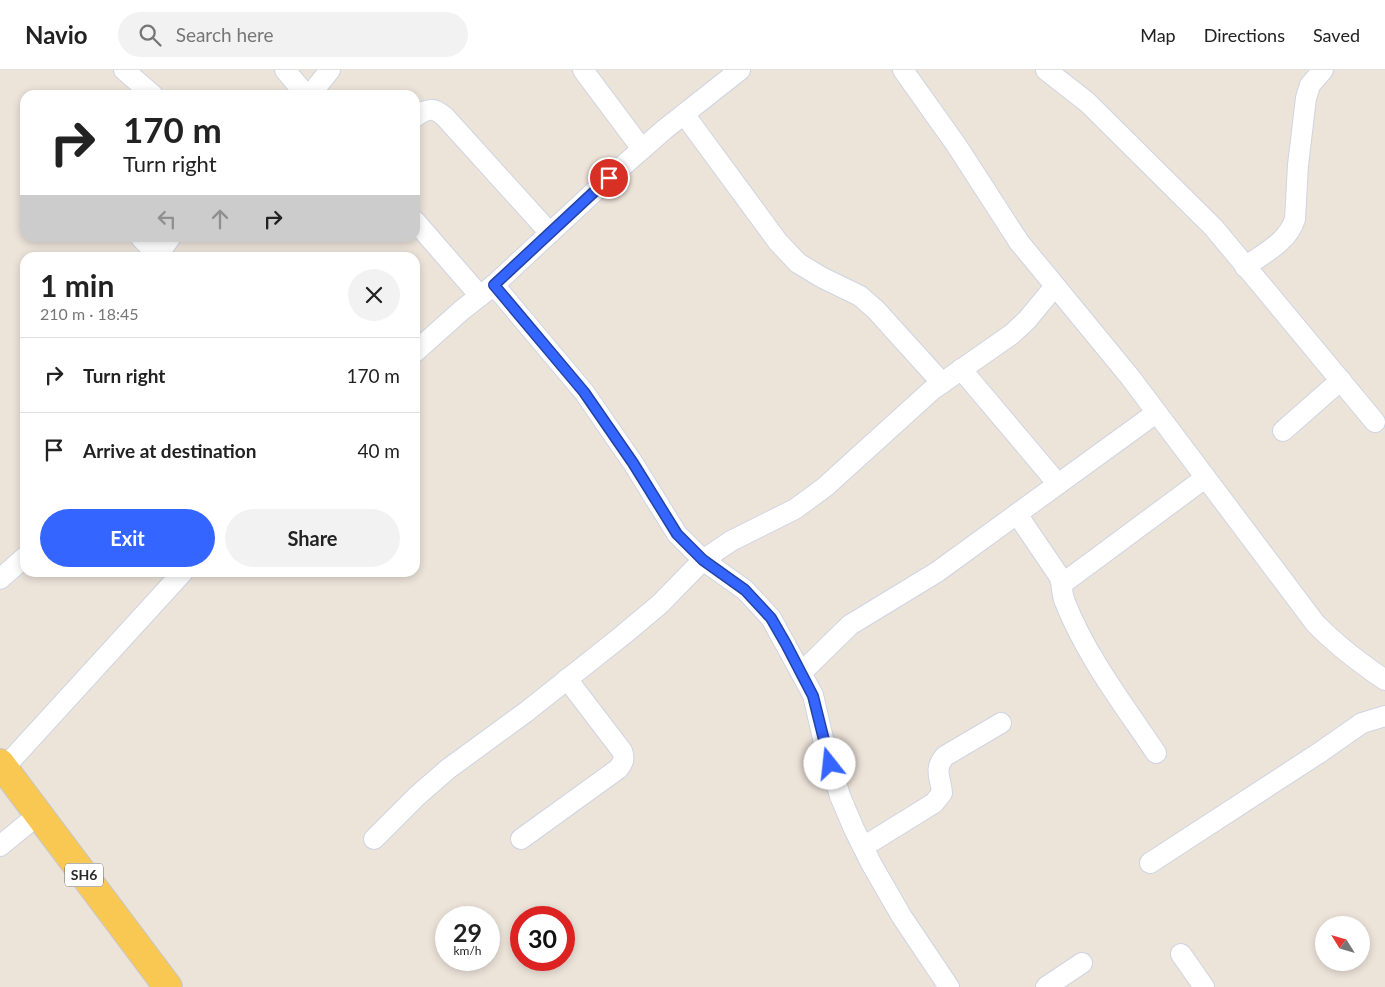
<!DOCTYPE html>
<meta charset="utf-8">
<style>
:root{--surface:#fff;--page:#f2f2f2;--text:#222;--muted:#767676;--line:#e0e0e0;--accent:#3465ff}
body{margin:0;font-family:Lato,sans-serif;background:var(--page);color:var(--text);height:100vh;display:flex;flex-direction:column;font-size:19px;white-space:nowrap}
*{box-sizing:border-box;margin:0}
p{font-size:16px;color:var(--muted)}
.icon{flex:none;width:28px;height:28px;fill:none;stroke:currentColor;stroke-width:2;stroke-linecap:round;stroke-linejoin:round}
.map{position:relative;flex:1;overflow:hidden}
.side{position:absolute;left:20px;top:182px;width:400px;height:325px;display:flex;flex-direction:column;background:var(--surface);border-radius:15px;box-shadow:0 2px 8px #0003}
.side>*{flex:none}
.hud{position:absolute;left:20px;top:20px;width:400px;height:152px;border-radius:15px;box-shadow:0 2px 8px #0003;background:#fff;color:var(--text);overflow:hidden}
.needle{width:32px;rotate:307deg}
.fabs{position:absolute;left:1315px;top:846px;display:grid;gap:10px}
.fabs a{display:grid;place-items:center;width:55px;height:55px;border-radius:50%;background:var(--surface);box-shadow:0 2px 8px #0003;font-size:25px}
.speed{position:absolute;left:435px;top:836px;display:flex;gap:10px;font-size:25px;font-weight:700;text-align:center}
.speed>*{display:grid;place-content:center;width:65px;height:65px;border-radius:50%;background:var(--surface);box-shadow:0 2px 8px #0003;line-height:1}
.speed small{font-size:12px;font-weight:400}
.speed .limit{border:8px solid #d22;background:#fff;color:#111}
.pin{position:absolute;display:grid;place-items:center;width:42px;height:42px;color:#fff;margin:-21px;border:2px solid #fff;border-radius:50%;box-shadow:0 1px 5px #0007}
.me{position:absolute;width:55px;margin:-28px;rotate:344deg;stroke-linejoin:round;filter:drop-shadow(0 0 4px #0008)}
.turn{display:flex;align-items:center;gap:18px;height:105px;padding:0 20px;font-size:22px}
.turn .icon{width:65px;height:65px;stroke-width:2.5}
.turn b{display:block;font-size:35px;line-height:42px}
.lanes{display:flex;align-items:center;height:48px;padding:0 20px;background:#0003;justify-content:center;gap:25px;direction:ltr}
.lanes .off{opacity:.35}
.round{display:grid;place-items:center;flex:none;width:52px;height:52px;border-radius:26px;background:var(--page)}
.head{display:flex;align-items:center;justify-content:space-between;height:85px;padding:0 20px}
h1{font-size:30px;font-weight:700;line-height:38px}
.cta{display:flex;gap:10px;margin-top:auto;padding:10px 20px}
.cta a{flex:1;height:58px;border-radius:30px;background:var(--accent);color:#fff;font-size:20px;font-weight:700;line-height:58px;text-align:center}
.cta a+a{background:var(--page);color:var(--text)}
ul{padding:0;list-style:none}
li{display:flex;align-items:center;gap:15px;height:75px;padding:0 20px;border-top:1px solid var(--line)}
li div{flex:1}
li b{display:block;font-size:19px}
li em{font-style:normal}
header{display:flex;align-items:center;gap:30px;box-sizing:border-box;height:70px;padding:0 25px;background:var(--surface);border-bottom:1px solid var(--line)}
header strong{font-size:24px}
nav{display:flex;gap:28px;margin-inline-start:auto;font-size:18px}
.search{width:350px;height:45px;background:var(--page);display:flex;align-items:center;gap:12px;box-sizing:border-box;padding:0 18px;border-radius:28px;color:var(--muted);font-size:19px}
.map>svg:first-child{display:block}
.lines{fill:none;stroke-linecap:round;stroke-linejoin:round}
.street-casing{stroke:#cfd4e3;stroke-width:22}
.primary-casing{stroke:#c7c7c7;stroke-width:30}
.street{stroke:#fff;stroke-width:20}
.primary{stroke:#f8c853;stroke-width:28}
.route-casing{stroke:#2242a6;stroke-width:12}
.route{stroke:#3465ff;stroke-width:9}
.labels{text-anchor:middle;stroke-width:4.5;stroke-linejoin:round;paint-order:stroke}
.shield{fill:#fff;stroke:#696969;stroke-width:1}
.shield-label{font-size:14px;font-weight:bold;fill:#292929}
</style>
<header>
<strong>Navio</strong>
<div class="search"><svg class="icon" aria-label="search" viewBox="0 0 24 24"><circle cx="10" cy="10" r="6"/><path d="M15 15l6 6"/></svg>Search here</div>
<nav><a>Map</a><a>Directions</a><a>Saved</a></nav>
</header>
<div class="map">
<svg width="1385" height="917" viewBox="0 0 1385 917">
<rect width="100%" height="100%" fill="#ece3d9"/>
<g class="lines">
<defs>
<g id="street">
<polyline points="124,0 153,25"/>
<polyline points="285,0 306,25"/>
<polyline points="583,0 642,79"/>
<path d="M903,0L957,76L1019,172L1130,307L1315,553C1336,575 1360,593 1385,610"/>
<polyline points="1046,0 1087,32 1214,158 1375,352"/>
<polyline points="310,25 330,0"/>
<polyline points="684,44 778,172 798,193 821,207 860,226 876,240 942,313"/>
<path d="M415,47C428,38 433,37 445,47L550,163"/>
<polyline points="415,151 480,226"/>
<polyline points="141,168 161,188"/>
<polyline points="158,185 170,168"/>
<path d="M1245,197C1264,183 1288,172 1295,149L1298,95L1306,28L1310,15L1323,0"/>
<polyline points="494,215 584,322 633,393 677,464 703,490 745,520 771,548 813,625 825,677 840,726 854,759 872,795 902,847 949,917"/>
<polyline points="415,282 462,240 494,215 609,108 665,59 740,0"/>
<polyline points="961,299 1058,414"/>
<polyline points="1283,361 1341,310"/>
<path d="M1017,444L1059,506C1063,515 1061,523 1065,532C1086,586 1124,635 1156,683"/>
<polyline points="0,509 25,487"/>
<polyline points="1062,514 1205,408"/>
<polyline points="802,602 850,555 937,502 1156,343"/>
<polyline points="4,698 183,502"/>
<polyline points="374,769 417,726 448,699 526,642 623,565 660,534 703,490 731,471 795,439 825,417 932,320 1012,264 1027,250 1055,216"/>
<path d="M521,769L618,699C623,693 625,689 622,681L567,609"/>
<polyline points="0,776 39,744"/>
<path d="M863,777L934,733L942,723C941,708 933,700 945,686L1001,653"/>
<polyline points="1150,793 1319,683 1362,653 1385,646"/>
<polyline points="1181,884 1204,917"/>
<polyline points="1046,917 1082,893"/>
</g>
<polyline id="primary" points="0,693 168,917"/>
</defs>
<use href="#street" class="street-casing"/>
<use href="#primary" class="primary-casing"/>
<use href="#street" class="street"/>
<use href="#primary" class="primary"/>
</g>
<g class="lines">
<defs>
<polyline id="route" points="609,108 494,215 584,322 633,393 677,464 703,490 745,520 771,548 786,574 813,626 830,694"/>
</defs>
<use href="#route" class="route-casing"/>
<use href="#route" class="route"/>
</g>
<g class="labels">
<rect class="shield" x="65" y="793.5" width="38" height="23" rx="4"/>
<g class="shield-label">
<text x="84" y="810">SH6</text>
</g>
</g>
</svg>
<div class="fabs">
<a><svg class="needle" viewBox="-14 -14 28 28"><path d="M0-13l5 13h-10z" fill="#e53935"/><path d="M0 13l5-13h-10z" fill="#767676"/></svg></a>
</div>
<div class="speed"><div>29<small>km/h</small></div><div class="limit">30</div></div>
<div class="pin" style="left:609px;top:108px;background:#d93025"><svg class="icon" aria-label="arrive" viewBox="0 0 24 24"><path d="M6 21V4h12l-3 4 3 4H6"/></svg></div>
<svg class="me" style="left:830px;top:694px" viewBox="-20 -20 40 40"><circle r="19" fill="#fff"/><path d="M0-13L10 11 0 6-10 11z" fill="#3465ff"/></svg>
<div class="hud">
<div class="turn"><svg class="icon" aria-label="right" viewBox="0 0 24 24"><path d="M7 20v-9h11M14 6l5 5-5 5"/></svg><div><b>170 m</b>Turn right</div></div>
<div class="lanes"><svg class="icon off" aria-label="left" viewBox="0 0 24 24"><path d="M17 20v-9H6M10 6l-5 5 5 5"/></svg><svg class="icon off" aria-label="ahead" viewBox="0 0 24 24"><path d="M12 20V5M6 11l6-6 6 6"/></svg><svg class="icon" aria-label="right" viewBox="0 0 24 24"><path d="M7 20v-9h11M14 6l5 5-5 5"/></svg></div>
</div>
<section class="side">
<div class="head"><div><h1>1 min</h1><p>210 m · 18:45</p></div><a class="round"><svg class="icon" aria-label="close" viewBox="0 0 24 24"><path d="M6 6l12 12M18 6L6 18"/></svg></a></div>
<ul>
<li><svg class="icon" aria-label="right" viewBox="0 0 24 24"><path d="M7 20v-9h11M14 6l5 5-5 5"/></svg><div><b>Turn right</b></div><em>170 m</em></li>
<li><svg class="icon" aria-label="arrive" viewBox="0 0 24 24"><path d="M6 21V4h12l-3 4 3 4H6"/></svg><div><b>Arrive at destination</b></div><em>40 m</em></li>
</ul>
<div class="cta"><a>Exit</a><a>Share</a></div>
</section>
</div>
